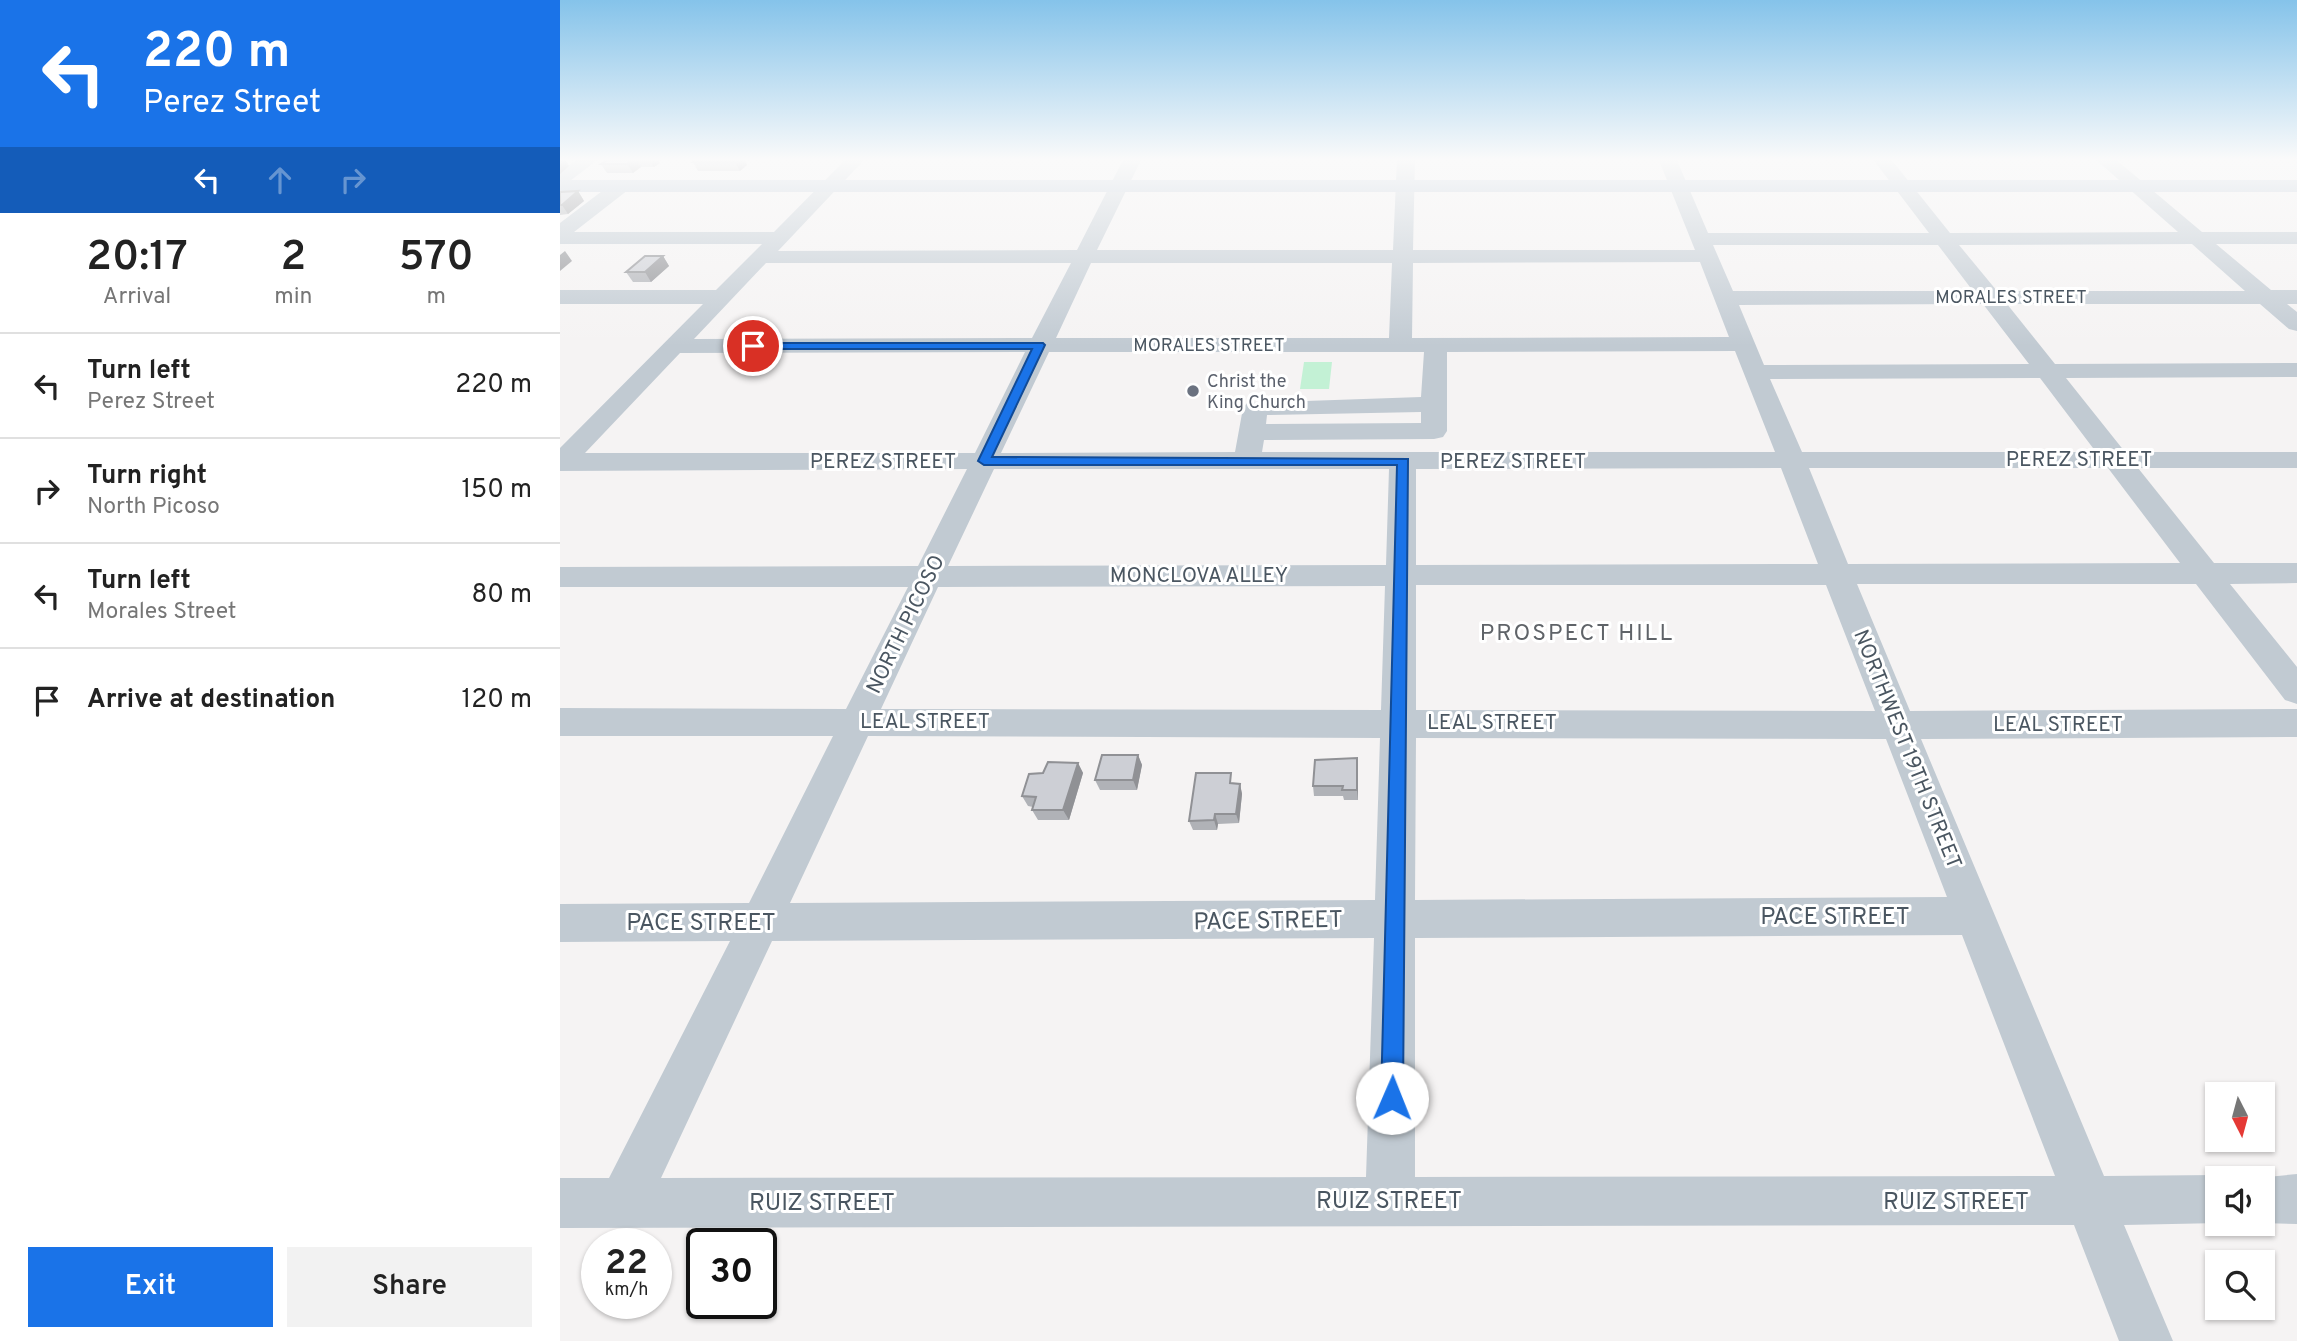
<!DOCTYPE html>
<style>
:root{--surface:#fff;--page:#f2f2f2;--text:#222;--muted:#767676;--line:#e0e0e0;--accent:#1a73e8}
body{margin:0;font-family:Overpass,sans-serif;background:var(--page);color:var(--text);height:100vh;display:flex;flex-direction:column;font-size:26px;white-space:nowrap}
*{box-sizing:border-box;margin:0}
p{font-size:23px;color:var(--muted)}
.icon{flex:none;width:38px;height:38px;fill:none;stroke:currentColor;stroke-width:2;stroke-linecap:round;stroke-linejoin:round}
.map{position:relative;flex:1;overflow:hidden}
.drawer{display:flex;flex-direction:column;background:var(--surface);width:560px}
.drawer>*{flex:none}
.hud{background:#1a73e8;color:#fff;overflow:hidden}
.needle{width:46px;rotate:174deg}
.controls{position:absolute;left:1645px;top:1082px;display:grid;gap:14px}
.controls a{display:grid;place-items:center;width:70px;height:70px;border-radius:0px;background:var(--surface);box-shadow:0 2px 5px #0004;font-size:35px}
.speed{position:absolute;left:21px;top:1228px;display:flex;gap:14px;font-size:35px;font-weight:700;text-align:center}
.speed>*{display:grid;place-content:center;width:91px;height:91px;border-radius:50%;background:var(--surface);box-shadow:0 2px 5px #0004;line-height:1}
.speed small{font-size:18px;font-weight:400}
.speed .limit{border:4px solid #111;border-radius:10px;background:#fff;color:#111}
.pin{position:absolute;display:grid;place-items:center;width:60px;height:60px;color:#fff;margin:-30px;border:4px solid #fff;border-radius:50%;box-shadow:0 2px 7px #0007}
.me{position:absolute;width:77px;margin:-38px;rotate:1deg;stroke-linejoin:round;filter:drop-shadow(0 0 5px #0008)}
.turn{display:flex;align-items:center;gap:24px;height:147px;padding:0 28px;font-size:32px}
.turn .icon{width:91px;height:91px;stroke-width:2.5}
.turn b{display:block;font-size:49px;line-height:60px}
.lanes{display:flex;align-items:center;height:66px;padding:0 28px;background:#0003;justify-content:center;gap:35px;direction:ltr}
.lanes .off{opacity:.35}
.eta{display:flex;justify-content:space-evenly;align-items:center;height:119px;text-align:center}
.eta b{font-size:42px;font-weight:600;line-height:49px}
.primary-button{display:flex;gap:14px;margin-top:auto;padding:14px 28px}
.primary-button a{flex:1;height:80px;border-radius:0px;background:var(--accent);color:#fff;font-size:28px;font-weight:600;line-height:80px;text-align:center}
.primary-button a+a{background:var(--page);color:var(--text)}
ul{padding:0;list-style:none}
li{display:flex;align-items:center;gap:21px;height:105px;padding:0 28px;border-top:2px solid var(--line)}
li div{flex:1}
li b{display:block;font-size:26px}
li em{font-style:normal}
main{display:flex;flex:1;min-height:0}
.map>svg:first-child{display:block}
.green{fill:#c3f1d5}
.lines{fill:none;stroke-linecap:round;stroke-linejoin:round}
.minor{fill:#c1cad2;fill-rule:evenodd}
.major{fill:#b3c2d1;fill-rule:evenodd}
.wall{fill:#b0b2b7}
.shaded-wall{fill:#909195}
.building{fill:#cdcfd5;stroke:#909195;stroke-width:2}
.route{fill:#1a73e8;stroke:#114b97;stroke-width:2}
.worship-dot{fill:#6b7280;stroke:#fff;stroke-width:2.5}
.labels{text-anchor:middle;stroke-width:6;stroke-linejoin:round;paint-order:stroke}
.far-street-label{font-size:18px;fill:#4a5661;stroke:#fff}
.far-worship-label{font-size:18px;fill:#5b616d;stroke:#fff;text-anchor:start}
.street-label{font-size:21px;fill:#4a5661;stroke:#fff}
.neighbourhood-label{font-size:23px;letter-spacing:2px;fill:#5f6368;stroke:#fff}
.near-street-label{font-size:24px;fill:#4a5661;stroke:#fff}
</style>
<main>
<section class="drawer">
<div class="hud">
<div class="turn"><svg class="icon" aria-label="left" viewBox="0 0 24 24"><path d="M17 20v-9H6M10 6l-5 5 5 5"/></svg><div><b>220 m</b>Perez Street</div></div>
<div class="lanes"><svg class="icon" aria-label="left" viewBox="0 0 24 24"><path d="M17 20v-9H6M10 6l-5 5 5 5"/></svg><svg class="icon off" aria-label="ahead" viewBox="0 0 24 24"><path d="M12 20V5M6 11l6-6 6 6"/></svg><svg class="icon off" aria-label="right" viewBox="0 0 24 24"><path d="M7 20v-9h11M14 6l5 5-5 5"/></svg></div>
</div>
<div class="eta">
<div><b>20:17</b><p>Arrival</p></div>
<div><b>2</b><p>min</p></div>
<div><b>570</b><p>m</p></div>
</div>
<ul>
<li><svg class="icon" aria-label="left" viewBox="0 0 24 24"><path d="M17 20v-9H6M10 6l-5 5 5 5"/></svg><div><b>Turn left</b><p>Perez Street</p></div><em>220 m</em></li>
<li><svg class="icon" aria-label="right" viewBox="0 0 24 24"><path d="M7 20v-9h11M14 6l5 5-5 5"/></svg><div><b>Turn right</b><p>North Picoso</p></div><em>150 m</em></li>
<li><svg class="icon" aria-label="left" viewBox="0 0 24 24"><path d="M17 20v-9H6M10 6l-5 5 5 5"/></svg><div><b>Turn left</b><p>Morales Street</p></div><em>80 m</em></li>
<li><svg class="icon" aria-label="arrive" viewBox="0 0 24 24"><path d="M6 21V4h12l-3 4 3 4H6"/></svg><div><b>Arrive at destination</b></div><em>120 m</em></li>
</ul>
<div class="primary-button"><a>Exit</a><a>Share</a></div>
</section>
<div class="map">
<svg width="1737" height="1341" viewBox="0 0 1737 1341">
<rect width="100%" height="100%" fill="#f5f3f3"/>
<polygon class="green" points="744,362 772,362 769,389 740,389"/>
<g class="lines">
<g class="minor">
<polygon points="19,158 40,158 6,184 0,186 0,172"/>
<path d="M287,158H306L218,251L517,250L564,158H582L537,250H833L837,158H855L853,250H1135L1098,158H1116L1148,233H1369L1312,158H1330L1390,233L1618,232L1534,158H1554L1642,232H1737V244H1656L1711,290H1737V304H1727L1737,312V331L1729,329L1700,304H1447L1495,364L1737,363V377L1506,378L1565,452H1737V468H1578L1654,563H1737V583L1670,584L1737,667V704L1725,700L1636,584H1297L1350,711L1737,709V737L1361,739L1544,1176L1657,1175L1663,1178H1657V1223H1660L1564,1225L1613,1341H1559L1514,1225L0,1228V1178H49L170,941L0,942V904L189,903L273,736H0V708L286,709L348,587H0V567L358,566L407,469L0,471V448L143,304H0V290H156L202,244H0V223L54,182L61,180L70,186L68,190L14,232H214ZM1632,244L1685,291H1437L1399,245ZM1153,245H1378L1413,291H1173ZM1140,262L1169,337L852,338L853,263ZM206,263H511L472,338L134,339ZM531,263H832L829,338H496ZM1423,304L1469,364L1204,365L1179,305ZM1175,351L1215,452H702L704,440L874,439L883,437L887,431V352ZM465,352L415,453H25L120,353ZM489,352H864L861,397L687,403L683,408L675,452L441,453ZM1480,378L1536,452H1242L1210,379ZM861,412V423L706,424L707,415ZM1221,468L1258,564L856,565V469ZM1249,468H1548L1620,563L1288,564ZM434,469H829L826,565L388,566ZM856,585H1266L1315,711L856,710ZM825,586L821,710L321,709L378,587ZM308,736L820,738L815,900L230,903ZM856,738L1326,739L1387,897L855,900ZM1402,935L1495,1176L855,1177V938ZM814,938L806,1177L101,1178L212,941Z"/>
<polygon points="1737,1174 1737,1224 1700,1223 1703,1223 1703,1178 1697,1178"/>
</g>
<rect class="major" x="0" y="180" width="1737" height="12"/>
</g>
<g class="wall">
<polygon points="0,158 19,158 5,160 9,166 0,174"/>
<polygon points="50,158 97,158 100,163 94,167 81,167 73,173 47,173 41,164"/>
<polygon points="139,158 184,158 187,165 180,171 138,171 133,162"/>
<polygon points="18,191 24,201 8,214 0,215 0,192"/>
<polygon points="103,256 109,266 91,282 73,282 66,272"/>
<polygon points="578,755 582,765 577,790 540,790 535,780"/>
<polygon points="518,763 523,773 509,820 478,820 472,810 473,807 468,806 462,796"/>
<polygon points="798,769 798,800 784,800 783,796 754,796 753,786"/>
<polygon points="674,784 680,784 682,794 679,823 658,824 657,830 633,830 629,821"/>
</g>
<g class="shaded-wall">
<polygon points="0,158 4,158 9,166 0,174"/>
<polygon points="76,158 81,167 73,173 67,164"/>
<polygon points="88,158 97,158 100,163 94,167"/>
<polygon points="180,158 184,158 187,165 180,171 175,162"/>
<polygon points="18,191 24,201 8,214 2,205"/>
<polygon points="5,251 12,261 0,271 0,255"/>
<polygon points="103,256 109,266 91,282 85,272"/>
<polygon points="578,755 582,765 577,790 573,780"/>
<polygon points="797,758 798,769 798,800 797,790"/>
<polygon points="518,763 523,773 509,820 503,810"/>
<polygon points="680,784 682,794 679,823 676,814"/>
<polygon points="655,814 658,824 657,830 654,820"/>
</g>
<g class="building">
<polygon points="50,158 76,158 67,164 41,164"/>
<polygon points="139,158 180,158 175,162 133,162"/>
<polygon points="18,191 2,205 0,205 0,192"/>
<polygon points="85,256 103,256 85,272 66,272"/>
<polygon points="542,755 578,755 573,780 535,780"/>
<polygon points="797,758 797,790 782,790 783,786 753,786 755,760"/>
<polygon points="488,762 518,763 503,810 472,810 476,797 462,796 469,774 483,773"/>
<polygon points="636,773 671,773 670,783 680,784 676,814 655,814 654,820 629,821"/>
</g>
<linearGradient id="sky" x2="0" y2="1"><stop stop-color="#85c3ea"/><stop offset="0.46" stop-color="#fafafa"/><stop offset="1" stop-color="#fafafa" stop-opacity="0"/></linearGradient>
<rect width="1737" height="346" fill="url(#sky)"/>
<polygon class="route" points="189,343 483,343 485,345 432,457 848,459 843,1098 840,1106 832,1109 824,1106 821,1098 837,465 424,465 418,461 472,349 193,349 187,346"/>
<circle class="worship-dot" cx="633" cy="391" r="7"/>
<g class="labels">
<g class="far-street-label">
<text x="1451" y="303">MORALES STREET</text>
<text x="649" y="351">MORALES STREET</text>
</g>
<g class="far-worship-label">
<text x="647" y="387">Christ the<tspan x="647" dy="21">King Church</tspan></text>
</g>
<g class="street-label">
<text x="1519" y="466">PEREZ STREET</text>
<text x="323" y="468">PEREZ STREET</text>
<text x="953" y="468">PEREZ STREET</text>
<text x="639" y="582">MONCLOVA ALLEY</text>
<text transform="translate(345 624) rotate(-64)" y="7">NORTH PICOSO</text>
<text x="365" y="728">LEAL STREET</text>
<text x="932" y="729">LEAL STREET</text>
<text x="1498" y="731">LEAL STREET</text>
<text transform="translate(1348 749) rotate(68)" y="7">NORTHWEST 19TH STREET</text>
</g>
<g class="neighbourhood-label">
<text x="1017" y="640">PROSPECT HILL</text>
</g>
<g class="near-street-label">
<text x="1275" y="924">PACE STREET</text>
<text transform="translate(708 920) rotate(-1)" y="8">PACE STREET</text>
<text x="141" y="930">PACE STREET</text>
<text x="829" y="1208">RUIZ STREET</text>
<text x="1396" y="1209">RUIZ STREET</text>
<text x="262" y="1210">RUIZ STREET</text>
</g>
</g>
</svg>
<div class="controls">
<a><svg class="needle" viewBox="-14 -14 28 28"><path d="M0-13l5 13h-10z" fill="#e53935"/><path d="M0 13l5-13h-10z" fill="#767676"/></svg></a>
<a><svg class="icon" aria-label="sound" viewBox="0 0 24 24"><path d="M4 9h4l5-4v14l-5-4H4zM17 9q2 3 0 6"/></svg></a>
<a><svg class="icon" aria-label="search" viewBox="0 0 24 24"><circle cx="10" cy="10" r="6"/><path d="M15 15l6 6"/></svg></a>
</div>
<div class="speed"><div>22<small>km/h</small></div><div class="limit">30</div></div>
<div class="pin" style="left:193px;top:346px;background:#d93025"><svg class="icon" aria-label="arrive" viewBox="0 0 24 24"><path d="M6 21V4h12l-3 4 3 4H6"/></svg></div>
<svg class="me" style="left:832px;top:1098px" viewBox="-20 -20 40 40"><circle r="19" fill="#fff"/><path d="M0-13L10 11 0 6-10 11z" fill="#1a73e8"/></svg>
</div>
</main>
